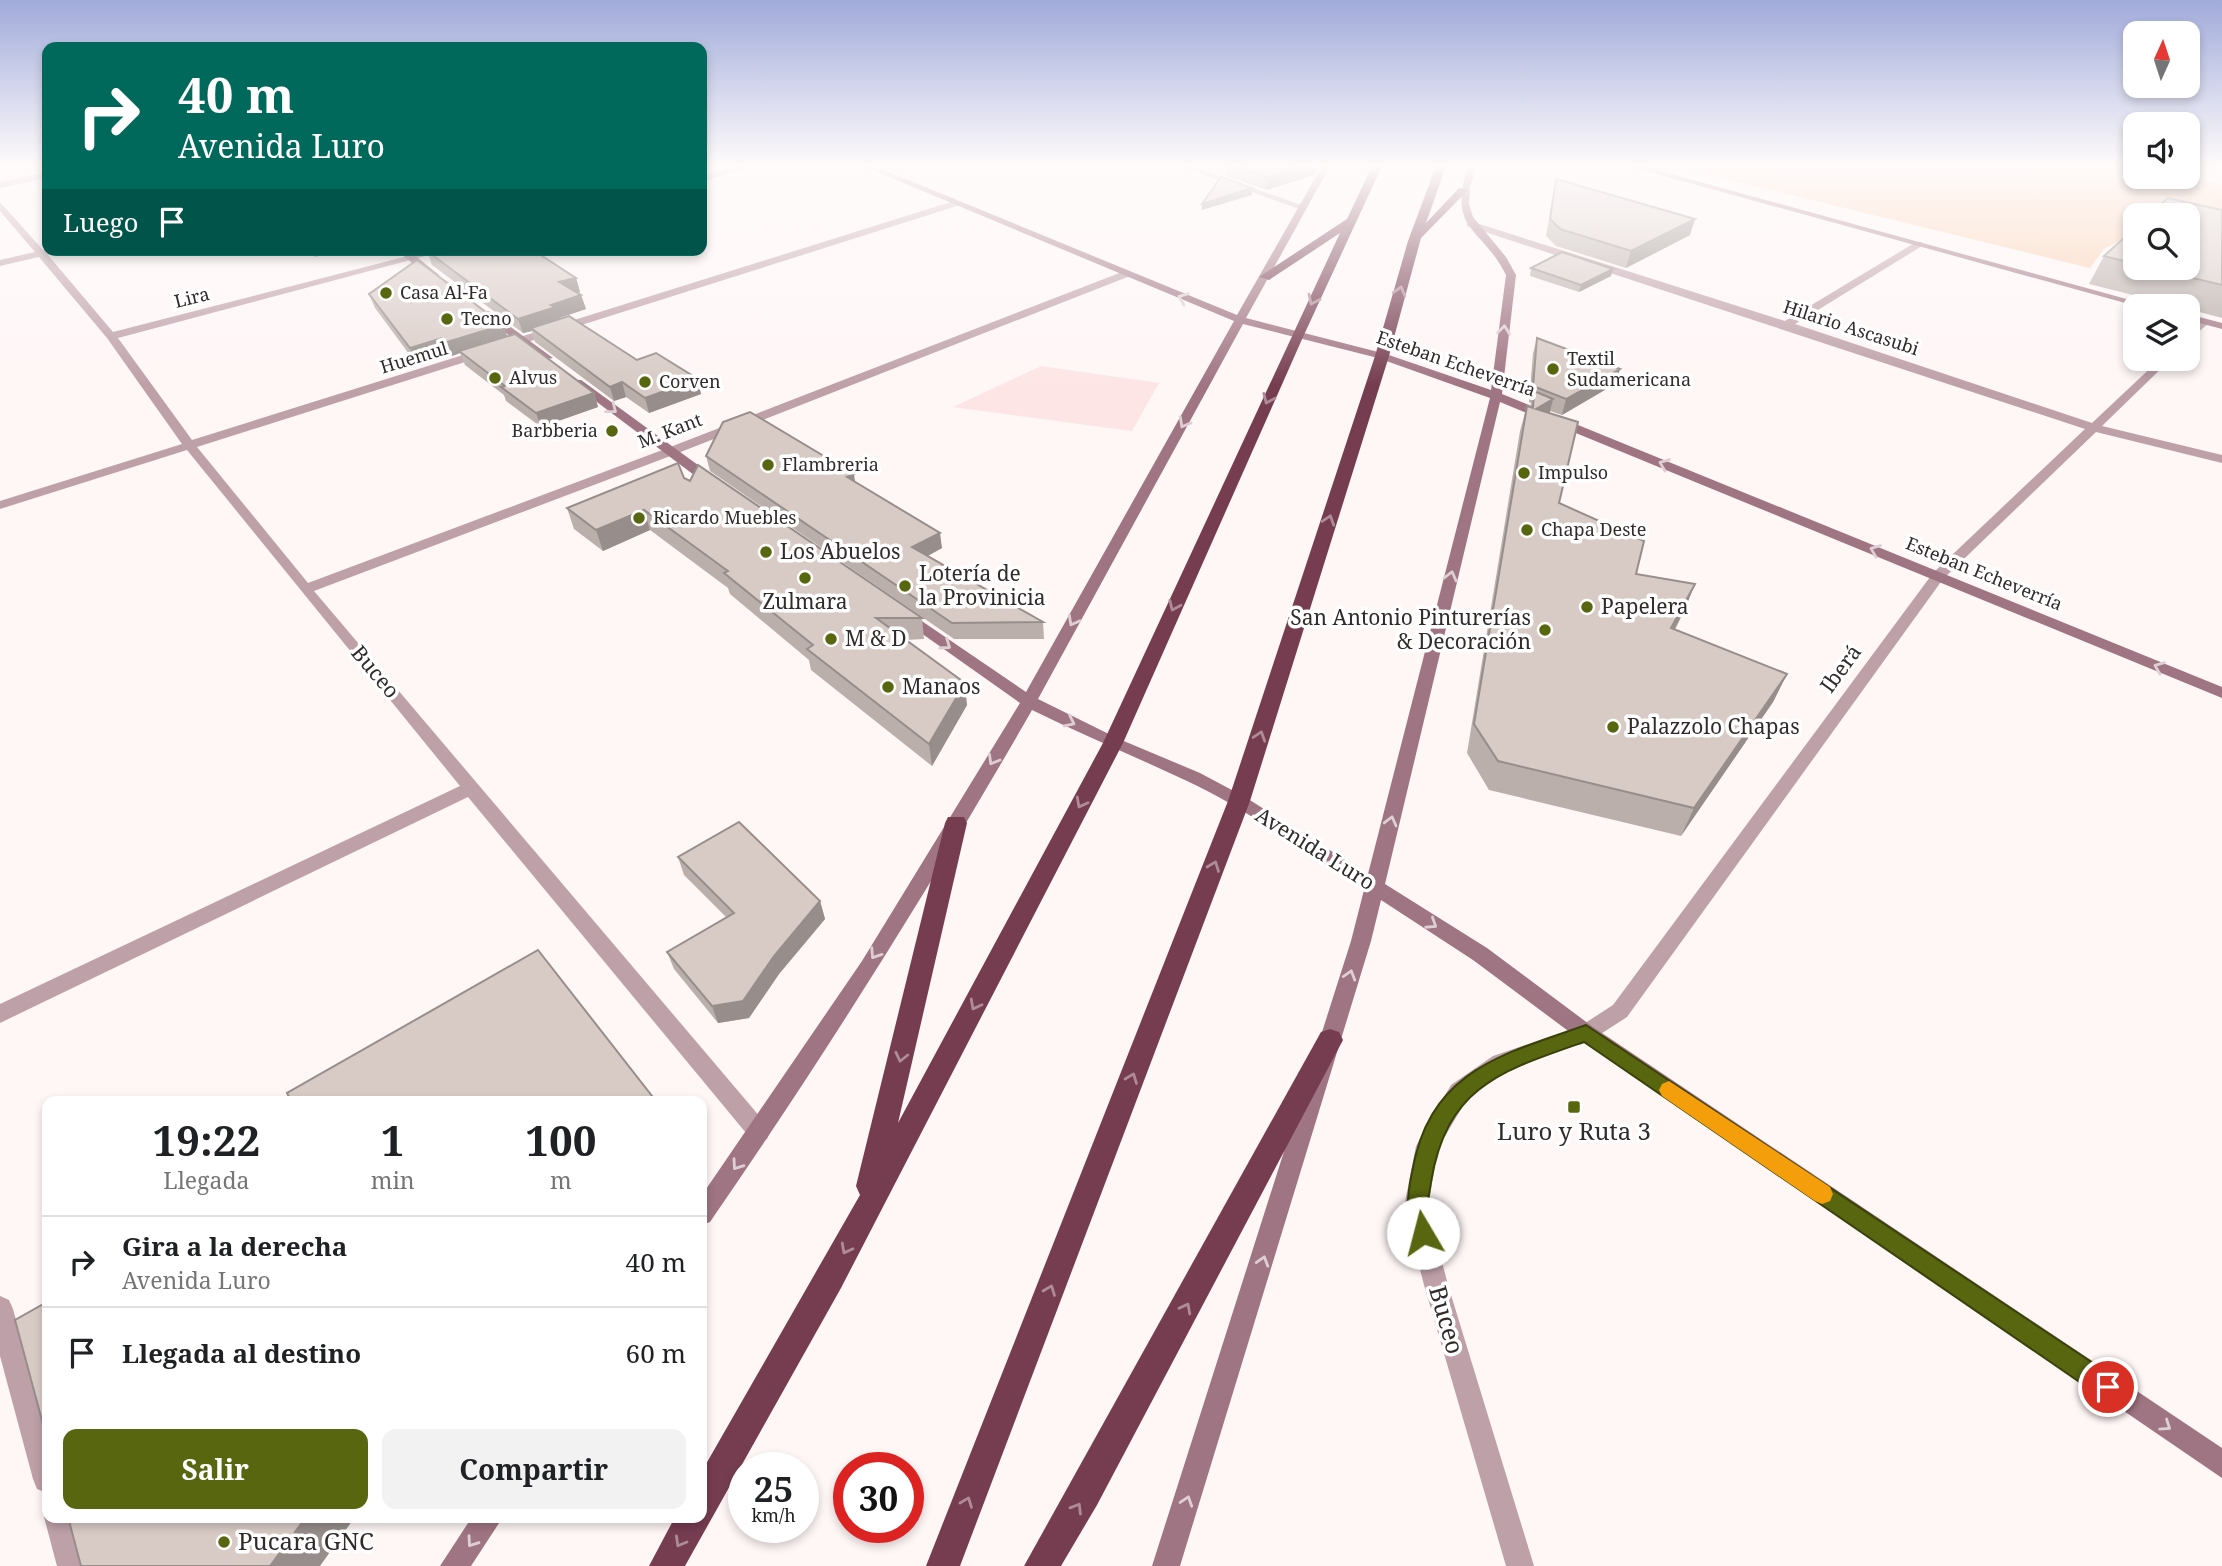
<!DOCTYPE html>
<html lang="es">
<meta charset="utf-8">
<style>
:root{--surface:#fff;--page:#f2f2f2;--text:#202124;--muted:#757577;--line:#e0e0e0;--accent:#57660f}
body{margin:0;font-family:"Noto Serif",serif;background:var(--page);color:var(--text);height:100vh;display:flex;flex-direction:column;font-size:26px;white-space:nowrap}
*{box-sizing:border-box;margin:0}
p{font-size:23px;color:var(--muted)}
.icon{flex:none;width:38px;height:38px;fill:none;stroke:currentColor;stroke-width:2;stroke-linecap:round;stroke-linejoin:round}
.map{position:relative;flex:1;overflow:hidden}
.sheet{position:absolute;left:42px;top:1096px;width:665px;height:427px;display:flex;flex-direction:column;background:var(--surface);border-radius:14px;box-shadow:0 4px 10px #0003}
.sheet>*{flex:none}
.banner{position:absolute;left:42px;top:42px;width:665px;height:214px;border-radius:14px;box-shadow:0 4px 10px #0003;background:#00695c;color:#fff;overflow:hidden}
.needle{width:46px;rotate:3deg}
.tools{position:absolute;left:2123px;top:21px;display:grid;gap:14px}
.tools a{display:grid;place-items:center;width:77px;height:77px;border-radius:14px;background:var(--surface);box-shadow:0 4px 10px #0003;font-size:35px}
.speed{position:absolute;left:728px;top:1452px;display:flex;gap:14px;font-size:35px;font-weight:700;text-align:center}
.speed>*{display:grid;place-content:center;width:91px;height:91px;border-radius:50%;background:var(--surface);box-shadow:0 4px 10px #0003;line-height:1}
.speed small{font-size:18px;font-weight:400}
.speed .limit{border:10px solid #d22;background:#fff;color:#111}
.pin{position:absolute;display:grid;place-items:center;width:60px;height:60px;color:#fff;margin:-30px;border:4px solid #fff;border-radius:50%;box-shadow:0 2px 7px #0007}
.me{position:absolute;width:77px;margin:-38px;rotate:352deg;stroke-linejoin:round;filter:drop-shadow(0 0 5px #0008)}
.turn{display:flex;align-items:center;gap:24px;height:147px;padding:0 21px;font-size:32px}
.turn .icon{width:91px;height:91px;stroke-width:2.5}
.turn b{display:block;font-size:49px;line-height:60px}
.then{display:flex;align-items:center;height:66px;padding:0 21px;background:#0003;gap:14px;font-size:26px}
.eta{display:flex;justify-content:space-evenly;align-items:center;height:119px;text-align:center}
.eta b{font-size:42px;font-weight:700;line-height:49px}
.button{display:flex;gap:14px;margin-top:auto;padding:14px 21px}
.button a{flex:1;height:80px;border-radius:14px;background:var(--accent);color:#fff;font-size:28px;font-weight:700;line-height:80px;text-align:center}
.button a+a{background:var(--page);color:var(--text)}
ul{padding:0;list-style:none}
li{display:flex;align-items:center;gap:21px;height:91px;padding:0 21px;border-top:2px solid var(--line)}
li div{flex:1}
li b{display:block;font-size:26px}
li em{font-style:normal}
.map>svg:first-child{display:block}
.built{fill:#fde5e5}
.green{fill:#f8ceae}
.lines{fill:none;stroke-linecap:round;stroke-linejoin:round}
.street{fill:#bea0a9;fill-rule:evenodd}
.secondary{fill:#a07583;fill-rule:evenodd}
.highway{fill:#763d51;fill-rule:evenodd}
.wall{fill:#baafaa}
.shaded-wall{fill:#978e8b}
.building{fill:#d8cbc6;stroke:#978e8b;stroke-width:2}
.oneway{stroke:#ad8b97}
.oneway2{stroke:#decfd4}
.route{fill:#57660f;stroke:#39420a;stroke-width:2}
.slow{fill:#f59e0b}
.poi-dot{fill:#57660f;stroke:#fff;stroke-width:2.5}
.labels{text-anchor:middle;stroke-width:7;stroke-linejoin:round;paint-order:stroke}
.far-poi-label{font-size:18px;fill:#312b2b;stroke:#fff;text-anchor:start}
.far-street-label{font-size:18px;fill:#312b2b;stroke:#fff}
.poi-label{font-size:21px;fill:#312b2b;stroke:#fff;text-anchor:start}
.street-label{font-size:21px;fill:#312b2b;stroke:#fff}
.near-poi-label{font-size:24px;fill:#312b2b;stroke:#fff}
.near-street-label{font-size:24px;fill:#312b2b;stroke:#fff}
</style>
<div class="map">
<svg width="2222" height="1566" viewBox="0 0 2222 1566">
<rect width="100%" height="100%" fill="#fff6f6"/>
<polygon class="built" points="1041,366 1159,383 1132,431 953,407"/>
<polygon class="green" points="1673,166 2126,166 2135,170 2135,177 2178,177 2222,184 2222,234 2188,215 2148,215 2133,211 2138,215 2135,215 2135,233 2104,249 2090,268"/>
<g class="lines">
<g class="street">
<polygon points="739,166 753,166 702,182 702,176"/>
<polygon points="1179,166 1191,166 1307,207 1299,209"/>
<polygon points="47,172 47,178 0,188 0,182"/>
<polygon points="957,200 960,205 197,447 308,583 665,449 1122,272 1130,272 1130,276 673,455 314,591 767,1125 770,1132 767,1139 759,1142 751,1139 468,797 0,1023 0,1004 460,786 187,450 0,509 0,501 182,444 107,338 39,257 0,266 0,260 35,252 0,211 0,202 43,250 52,250 51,254 48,255 113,332 431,250 448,250 118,338 192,440"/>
<polygon points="1470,221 1785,321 1916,242 1922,242 1922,246 1795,324 2092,423 2160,359 2171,359 2102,426 2222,455 2222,463 2096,432 1943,579 1627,1017 1593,1039 1509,1070 1467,1099 1438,1148 1428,1207 1448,1285 1534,1566 1506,1566 1424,1285 1404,1207 1416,1146 1451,1085 1493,1056 1579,1027 1613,1005 1933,573 2085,429 1467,226 1467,222"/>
<polygon points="2201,320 2210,322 2188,341 2188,332"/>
<polygon points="0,1296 9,1300 13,1309 47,1431 47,1493 37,1489 33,1479 0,1356"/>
<polygon points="47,1509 47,1517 72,1517 85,1566 57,1566 44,1517"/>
</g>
<g class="secondary">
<path d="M863,166H874L1237,315L1322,166H1330L1246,318L1386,354L1491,390L1506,275C1481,225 1447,232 1468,166H1476L1470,188L1469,204L1473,217L1506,257L1516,275L1502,394L2222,687V698L1500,402L1385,884L1487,948L1593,1027L2222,1448V1478L1579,1039L1473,960L1381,900L1371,941L1180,1566H1152L1351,941L1364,890C1306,853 1249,810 1187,781C1136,757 1083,735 1032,710C932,885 825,1055 710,1222L702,1225V1195L862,961L1020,703L897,616L900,613H910L1026,692L1234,321ZM1243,324L1378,358L1490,398L1368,874L1245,797L1200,773L1119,739L1038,699Z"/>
<polygon points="1628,166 1642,166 2152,306 2136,306"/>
<polygon points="396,250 408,250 439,275 430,277"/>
<polygon points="481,311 489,311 553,358 543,360 481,315"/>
<polygon points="2188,314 2222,323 2222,329 2188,320"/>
<polygon points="573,380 581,380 720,481 720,487 710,487 573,384"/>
<polygon points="472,1517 503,1517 471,1566 440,1566"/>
</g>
<g class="highway">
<polygon points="1372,166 1382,166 1303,337 1123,743 841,1288 685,1566 649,1566 675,1517 702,1517 702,1471 860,1195 856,1186 945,823 948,817 964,817 967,823 898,1123 1103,743 1340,233 1269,280 1259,277 1347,219"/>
<polygon points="1436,166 1446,166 1426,223 1459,188 1468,190 1421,238 1389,356 1250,801 960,1566 926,1566 1228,801 1375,356 1408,241"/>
<polygon points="1330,1029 1339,1032 1343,1040 1097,1505 1061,1566 1024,1566 1321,1032"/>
</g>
</g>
<g class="wall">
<polygon points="1226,166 1316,166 1316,172 1314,175 1267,190 1226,176"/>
<polygon points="1556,179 1690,235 1626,268 1556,246 1546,236"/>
<polygon points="2222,210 2222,318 2188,309 2188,306 2177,306 2089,284 2104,256 2135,228 2135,268 2188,268"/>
<polygon points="427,251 576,278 580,292 577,293 581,295 586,309 559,318 559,319 701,394 649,413 626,397 614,401 535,342 532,331 523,333 432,265"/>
<polygon points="1531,268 1611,276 1579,292 1530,276"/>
<polygon points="369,294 503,325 507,337 594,393 598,407 541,427 506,401 504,395 465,365 460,353 452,356 448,352 415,362 375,308"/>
<polygon points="1537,338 1620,369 1615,384 1562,415 1550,411 1559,503 1636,574 1695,584 1684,611 1675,630 1787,674 1773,702 1681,836 1489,790 1467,753 1520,431 1527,406 1530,407 1531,403 1529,402 1533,353"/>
<polygon points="706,456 855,482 942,548 928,556 1043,622 1044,639 954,639 710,471"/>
<polygon points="684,478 922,618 924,639 905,640 967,705 932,766 811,670 809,660 730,594 728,588 650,530 603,551 574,529 567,508"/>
<polygon points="678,857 820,901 825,919 779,974 749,1018 718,1023 674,969 667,952 726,917 684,875"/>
</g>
<g class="shaded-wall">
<polygon points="1303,166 1316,166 1316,172 1314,175 1267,190 1268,177"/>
<polygon points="1252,188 1252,195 1202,210 1202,204"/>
<polygon points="1695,219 1690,235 1626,268 1631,251"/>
<polygon points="312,250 343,250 315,257"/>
<polygon points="1613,269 1611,276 1579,292 1581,285"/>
<polygon points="576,278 580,292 564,296 559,282"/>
<polygon points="581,295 586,309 559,318 560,322 531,328 532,331 523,333 518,319 551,305"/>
<polygon points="503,325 508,338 459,351 460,353 452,356 447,342"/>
<polygon points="442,338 448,352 415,362 410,348"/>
<polygon points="1620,369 1615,384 1562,415 1566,399"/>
<polygon points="698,379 701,394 649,413 645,398"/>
<polygon points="622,382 626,397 614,401 610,387"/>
<polygon points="594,393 598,407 541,427 536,413"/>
<polygon points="1553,399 1547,424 1536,409"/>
<polygon points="854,474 856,489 847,477"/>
<polygon points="644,510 650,530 603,551 596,530"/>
<polygon points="940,533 942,548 914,563 912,547"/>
<polygon points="1695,584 1684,611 1660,656 1671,628"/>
<polygon points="1787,674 1773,702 1681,836 1694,808"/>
<polygon points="965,683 967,705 932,766 929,744"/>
<polygon points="820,901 825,919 779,974 749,1018 718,1023 712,1006 774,956"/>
<polygon points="306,1517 355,1517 320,1566 270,1566"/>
</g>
<g class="building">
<polygon points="1237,166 1303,166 1268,177"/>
<polygon points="1221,177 1252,188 1202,204"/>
<polygon points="1556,179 1695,219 1631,251 1560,229 1550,219"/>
<polygon points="2168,198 2222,210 2222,285 2151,268 2188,268 2188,215 2149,215"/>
<polygon points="2135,228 2135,264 2104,256"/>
<polygon points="429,250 533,250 576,278 559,282 581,295 551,305 556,307 518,319 427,251"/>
<polygon points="1562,252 1613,269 1581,285 1531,268"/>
<polygon points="417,260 503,325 447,342 442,338 410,348 369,294"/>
<polygon points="569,316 637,360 656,353 698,379 645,398 622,382 610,387 531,328"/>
<polygon points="515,334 594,393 536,413 501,387 505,386 459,351"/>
<polygon points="1537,338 1620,369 1566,399 1533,386"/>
<polygon points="1534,391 1553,399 1536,409 1578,422 1559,503 1644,541 1636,574 1695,584 1671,628 1787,674 1694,808 1498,761 1474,724 1527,406 1533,408"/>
<polygon points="750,412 854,474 847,477 940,533 912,547 1043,622 952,623 706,456 723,422"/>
<polygon points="678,463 684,478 690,481 698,465 922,618 876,618 965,683 929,744 807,649 813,645 724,573 728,571 644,510 596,530 567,508"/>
<polygon points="739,822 820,901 774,956 743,1001 712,1006 667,952 734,913 678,857"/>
<polygon points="538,950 652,1096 648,1101 291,1101 287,1093"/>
<polygon points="47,1302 47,1439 15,1320"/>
<polygon points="68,1517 306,1517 270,1566 81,1566"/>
</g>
<defs><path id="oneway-chevron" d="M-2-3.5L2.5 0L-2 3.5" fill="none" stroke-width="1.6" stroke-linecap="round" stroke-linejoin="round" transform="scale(1.75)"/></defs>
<g class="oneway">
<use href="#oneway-chevron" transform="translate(1400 291) rotate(-74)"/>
<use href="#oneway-chevron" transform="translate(1313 300) rotate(116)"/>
<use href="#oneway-chevron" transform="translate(1268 399) rotate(114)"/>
<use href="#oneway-chevron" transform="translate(1329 520) rotate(-72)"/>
<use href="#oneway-chevron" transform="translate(1174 606) rotate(114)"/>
<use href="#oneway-chevron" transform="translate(1260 736) rotate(-72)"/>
<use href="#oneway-chevron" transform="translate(1081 803) rotate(118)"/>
<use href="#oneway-chevron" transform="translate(1214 866) rotate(-69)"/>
<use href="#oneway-chevron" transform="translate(975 1005) rotate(118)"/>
<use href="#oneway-chevron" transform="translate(901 1057) rotate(103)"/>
<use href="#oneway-chevron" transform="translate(1132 1078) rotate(-69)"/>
<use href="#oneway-chevron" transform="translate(846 1249) rotate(118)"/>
<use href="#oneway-chevron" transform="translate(1050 1290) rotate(-69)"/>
<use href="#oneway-chevron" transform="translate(1186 1308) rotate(-62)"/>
<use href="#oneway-chevron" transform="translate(967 1502) rotate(-69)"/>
<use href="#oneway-chevron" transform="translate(1077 1508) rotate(-59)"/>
<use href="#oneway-chevron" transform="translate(680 1542) rotate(120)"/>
</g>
<g class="oneway2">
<use href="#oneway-chevron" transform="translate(1183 298) rotate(-159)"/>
<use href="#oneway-chevron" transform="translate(1504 330) rotate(-83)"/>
<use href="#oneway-chevron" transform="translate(612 409) rotate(38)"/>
<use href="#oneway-chevron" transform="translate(1184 423) rotate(119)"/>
<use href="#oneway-chevron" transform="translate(1664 464) rotate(-158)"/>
<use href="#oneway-chevron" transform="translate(1875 550) rotate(-158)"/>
<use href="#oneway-chevron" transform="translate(1451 576) rotate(-76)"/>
<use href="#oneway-chevron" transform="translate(1073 621) rotate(119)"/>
<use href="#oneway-chevron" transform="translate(946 645) rotate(35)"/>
<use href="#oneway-chevron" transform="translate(2159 667) rotate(-158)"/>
<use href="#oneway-chevron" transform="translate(1070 722) rotate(26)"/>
<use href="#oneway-chevron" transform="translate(993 760) rotate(120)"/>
<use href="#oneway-chevron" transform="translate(1391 821) rotate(-76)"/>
<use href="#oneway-chevron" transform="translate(1432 924) rotate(33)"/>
<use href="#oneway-chevron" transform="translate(875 954) rotate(123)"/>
<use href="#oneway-chevron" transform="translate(1350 975) rotate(-73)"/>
<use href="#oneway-chevron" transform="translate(737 1165) rotate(125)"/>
<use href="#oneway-chevron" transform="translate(1263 1261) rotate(-73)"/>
<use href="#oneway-chevron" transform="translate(2166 1426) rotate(34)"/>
<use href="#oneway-chevron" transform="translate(1187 1501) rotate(-72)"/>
<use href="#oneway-chevron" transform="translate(472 1542) rotate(125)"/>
</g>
<linearGradient id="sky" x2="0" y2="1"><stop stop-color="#a1abda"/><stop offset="0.43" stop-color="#fffbfb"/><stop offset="1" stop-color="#fffbfb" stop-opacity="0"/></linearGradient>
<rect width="2222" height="385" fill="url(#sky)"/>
<path class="route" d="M1586,1025L2117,1379L2120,1387L2117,1396L2108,1399L2100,1396L1584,1042C1501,1071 1447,1086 1431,1182C1430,1191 1427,1201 1428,1209C1429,1221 1435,1229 1430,1240L1423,1244L1415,1240C1405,1216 1407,1197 1412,1172C1430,1070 1501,1055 1586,1025Z"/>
<polygon class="slow" points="1669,1081 1830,1187 1833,1194 1830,1201 1822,1204 1815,1201 1662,1096 1659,1090 1662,1084"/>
<g class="poi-dot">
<circle cx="386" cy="293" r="7"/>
<circle cx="447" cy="319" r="7"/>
<circle cx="1553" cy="369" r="7"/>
<circle cx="495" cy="378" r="7"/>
<circle cx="645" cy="382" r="7"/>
<circle cx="612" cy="431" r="7"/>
<circle cx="768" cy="465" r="7"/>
<circle cx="1524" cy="473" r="7"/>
<circle cx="639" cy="518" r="7"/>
<circle cx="1527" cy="530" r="7"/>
<circle cx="766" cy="552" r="7"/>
<circle cx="805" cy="578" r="7"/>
<circle cx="905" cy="586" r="7"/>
<circle cx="1587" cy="607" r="7"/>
<circle cx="1545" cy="630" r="7"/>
<circle cx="831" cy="639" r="7"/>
<circle cx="888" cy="687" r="7"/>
<circle cx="1613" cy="727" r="7"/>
<rect x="1567" y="1100" width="14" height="14" rx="3.5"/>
<circle cx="224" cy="1542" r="7"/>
</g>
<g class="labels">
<g class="far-poi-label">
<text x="400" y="299">Casa Al-Fa</text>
<text x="461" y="325">Tecno</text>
<text x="1567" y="365">Textil<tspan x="1567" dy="21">Sudamericana</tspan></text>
<text x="509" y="384">Alvus</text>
<text x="659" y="388">Corven</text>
<text x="598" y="437" text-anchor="end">Barbberia</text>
<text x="782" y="471">Flambreria</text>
<text x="1538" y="479">Impulso</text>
<text x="653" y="524">Ricardo Muebles</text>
<text x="1541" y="536">Chapa Deste</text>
</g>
<g class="far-street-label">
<text transform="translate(192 298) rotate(-14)" y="6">Lira</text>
<text transform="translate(1851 328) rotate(18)" y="6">Hilario Ascasubi</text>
<text transform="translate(414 358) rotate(-17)" y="6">Huemul</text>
<text transform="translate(1456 364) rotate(19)" y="6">Esteban Echeverría</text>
<text transform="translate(670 431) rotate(-21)" y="6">M. Kant</text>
<text transform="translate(1984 574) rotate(22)" y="6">Esteban Echeverría</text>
</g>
<g class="poi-label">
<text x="780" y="559">Los Abuelos</text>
<text x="919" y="581">Lotería de<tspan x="919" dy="24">la Provinicia</tspan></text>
<text x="805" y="609" text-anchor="middle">Zulmara</text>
<text x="1601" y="614">Papelera</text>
<text x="1531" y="625" text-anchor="end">San Antonio Pinturerías<tspan x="1531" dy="24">&amp; Decoración</tspan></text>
<text x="845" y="646">M &amp; D</text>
<text x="902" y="694">Manaos</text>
<text x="1627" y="734">Palazzolo Chapas</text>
</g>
<g class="street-label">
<text transform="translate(1841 669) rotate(-54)" y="7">Iberá</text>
<text transform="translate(375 672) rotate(50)" y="7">Buceo</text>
<text transform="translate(1315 849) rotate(32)" y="7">Avenida Luro</text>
</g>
<g class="near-poi-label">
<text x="1574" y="1140">Luro y Ruta 3</text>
<text x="238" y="1550" text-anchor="start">Pucara GNC</text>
</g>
<g class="near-street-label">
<text transform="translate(1446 1320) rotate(74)" y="8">Buceo</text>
</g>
</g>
</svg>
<div class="tools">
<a><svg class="needle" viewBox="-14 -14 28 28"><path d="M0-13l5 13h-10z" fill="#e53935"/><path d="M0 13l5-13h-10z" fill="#757577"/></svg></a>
<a><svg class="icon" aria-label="sound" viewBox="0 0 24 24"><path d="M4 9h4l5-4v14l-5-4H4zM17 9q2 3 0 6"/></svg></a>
<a><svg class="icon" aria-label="search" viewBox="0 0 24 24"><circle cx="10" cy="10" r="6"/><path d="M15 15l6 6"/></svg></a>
<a><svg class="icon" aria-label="layers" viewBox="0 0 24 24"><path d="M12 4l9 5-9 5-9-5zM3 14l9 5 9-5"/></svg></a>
</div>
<div class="speed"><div>25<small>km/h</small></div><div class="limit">30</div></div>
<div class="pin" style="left:2108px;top:1387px;background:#d93025"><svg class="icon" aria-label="arrive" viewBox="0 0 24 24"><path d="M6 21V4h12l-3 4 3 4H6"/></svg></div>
<svg class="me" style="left:1423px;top:1233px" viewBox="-20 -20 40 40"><circle r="19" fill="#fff"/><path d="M0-13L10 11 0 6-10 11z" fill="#57660f"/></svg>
<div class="banner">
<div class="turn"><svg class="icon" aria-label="right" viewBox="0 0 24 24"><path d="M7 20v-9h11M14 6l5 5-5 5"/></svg><div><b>40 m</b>Avenida Luro</div></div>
<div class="then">Luego<svg class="icon" aria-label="arrive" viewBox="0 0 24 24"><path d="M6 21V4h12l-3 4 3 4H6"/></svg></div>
</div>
<section class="sheet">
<div class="eta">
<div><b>19:22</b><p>Llegada</p></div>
<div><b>1</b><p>min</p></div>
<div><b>100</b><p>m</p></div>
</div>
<ul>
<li><svg class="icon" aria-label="right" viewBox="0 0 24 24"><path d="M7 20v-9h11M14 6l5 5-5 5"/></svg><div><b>Gira a la derecha</b><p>Avenida Luro</p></div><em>40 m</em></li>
<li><svg class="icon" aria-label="arrive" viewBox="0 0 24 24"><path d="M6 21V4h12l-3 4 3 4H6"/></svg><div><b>Llegada al destino</b></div><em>60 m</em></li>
</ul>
<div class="button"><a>Salir</a><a>Compartir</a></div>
</section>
</div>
